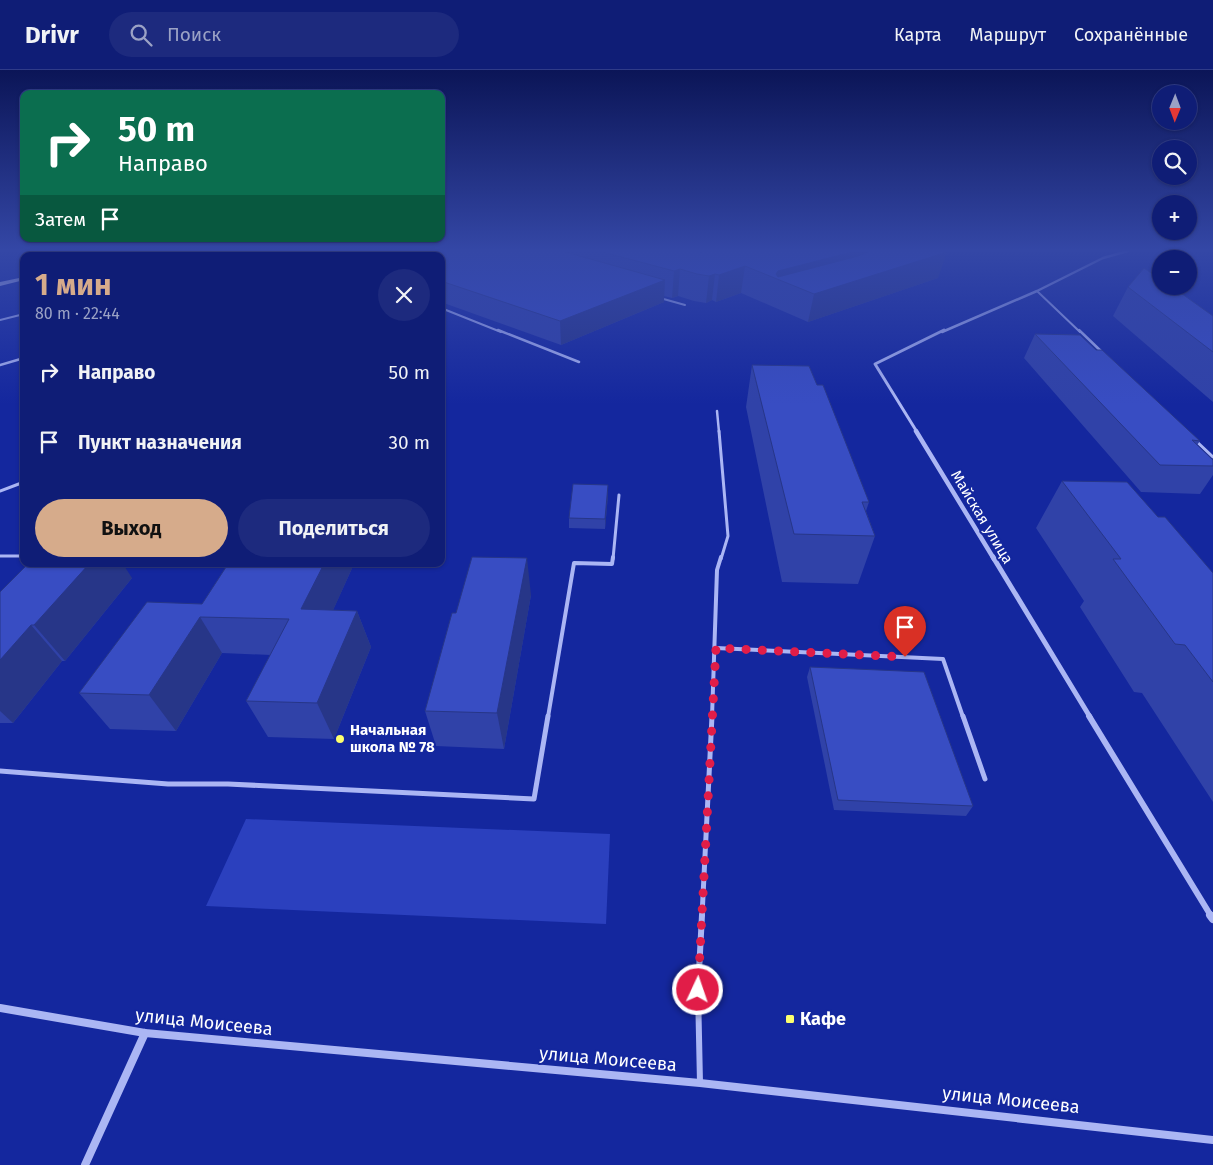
<!DOCTYPE html>
<html lang="ru">
<meta charset="utf-8">
<style>
:root{--surface:#0f1d76;--page:#1d2a7e;--text:#f1f3f6;--muted:#9ba2c5;--line:#2f3b88;--accent:#d6ab8b}
body{margin:0;font-family:"Fira Sans",sans-serif;background:var(--page);color:var(--text);height:100vh;display:flex;flex-direction:column;font-size:19px;white-space:nowrap}
*{box-sizing:border-box;margin:0}
p{font-size:16px;color:var(--muted)}
.icon{flex:none;width:28px;height:28px;fill:none;stroke:currentColor;stroke-width:2;stroke-linecap:round;stroke-linejoin:round}
.map{position:relative;flex:1;overflow:hidden}
.sheet{position:absolute;left:20px;top:182px;width:425px;height:315px;display:flex;flex-direction:column;background:var(--surface);border-radius:10px;box-shadow:0 1px 4px #0004,0 0 0 1px var(--line)}
.sheet>*{flex:none}
.top-card{position:absolute;left:20px;top:20px;width:425px;height:152px;border-radius:10px;box-shadow:0 1px 4px #0004,0 0 0 1px var(--line);background:#0b6e4f;color:#fff;overflow:hidden}
.needle{width:32px;rotate:181deg}
.buttons{position:absolute;left:1152px;top:15px;display:grid;gap:10px}
.buttons a{display:grid;place-items:center;width:45px;height:45px;border-radius:50%;background:var(--surface);box-shadow:0 1px 4px #0004,0 0 0 1px var(--line);font-size:25px}
.pin{position:absolute;display:grid;place-items:center;width:42px;height:42px;color:#fff;margin:-51px -21px;border-radius:50% 50% 50% 0;rotate:-45deg;box-shadow:0 0 5px #0007}
.pin .icon{rotate:45deg}
.me{position:absolute;width:55px;margin:-28px;rotate:3deg;stroke-linejoin:round;filter:drop-shadow(0 0 4px #0008)}
.turn{display:flex;align-items:center;gap:18px;height:105px;padding:0 15px;font-size:22px}
.turn .icon{width:65px;height:65px;stroke-width:2.5}
.turn b{display:block;font-size:35px;line-height:42px}
.then{display:flex;align-items:center;height:48px;padding:0 15px;background:#0003;gap:10px;font-size:19px}
.round{display:grid;place-items:center;flex:none;width:52px;height:52px;border-radius:26px;background:var(--page)}
.summary{display:flex;align-items:center;justify-content:space-between;height:85px;padding:0 15px}
h1{font-size:30px;font-weight:700;line-height:38px;color:var(--accent)}
.cta{display:flex;gap:10px;margin-top:auto;padding:10px 15px}
.cta a{flex:1;height:58px;border-radius:30px;background:var(--accent);color:#111;font-size:20px;font-weight:700;line-height:58px;text-align:center}
.cta a+a{background:var(--page);color:var(--text)}
ul{padding:0;list-style:none}
li{display:flex;align-items:center;gap:15px;height:70px;padding:0 15px}
li div{flex:1}
li b{display:block;font-size:19px}
li em{font-style:normal}
header{display:flex;align-items:center;gap:30px;box-sizing:border-box;height:70px;padding:0 25px;background:var(--surface);border-bottom:1px solid var(--line)}
header strong{font-size:24px}
nav{display:flex;gap:28px;margin-inline-start:auto;font-size:18px}
.search{width:350px;height:45px;background:var(--page);display:flex;align-items:center;gap:12px;box-sizing:border-box;padding:0 18px;border-radius:28px;color:var(--muted);font-size:19px}
.map>svg:first-child{display:block}
.green{fill:#2b40be}
.lines{fill:none;stroke-linecap:round;stroke-linejoin:round}
.service-far5{stroke:#abb6f4;stroke-width:2}
.service-far4{stroke:#abb6f4;stroke-width:2.5}
.service-far3{stroke:#abb6f4;stroke-width:3}
.service-far2{stroke:#abb6f4;stroke-width:4}
.service-far1{stroke:#abb6f4;stroke-width:5}
.service{stroke:#abb6f4;stroke-width:6}
.minor-far5{stroke:#abb6f4;stroke-width:2.5}
.minor-far4{stroke:#abb6f4;stroke-width:3}
.minor-far3{stroke:#abb6f4;stroke-width:4.5}
.minor-far2{stroke:#abb6f4;stroke-width:5}
.minor-far1{stroke:#abb6f4;stroke-width:6}
.minor{stroke:#abb6f4;stroke-width:8}
.secondary{fill:#dbdffd;fill-rule:evenodd}
.wall{fill:#3042a8}
.shaded-wall{fill:#273688}
.building{fill:#384dc3;stroke:#273688}
.route{stroke:#e11d48;stroke-width:9;stroke-dasharray:0 16.2}
.poi-dot{fill:#fdff6e;stroke:#14279e;stroke-width:2}
.labels{text-anchor:middle;stroke-width:4;stroke-linejoin:round;paint-order:stroke}
.street-label{font-size:15px;fill:#fff;stroke:#14279e}
.poi-label{font-size:15px;font-weight:bold;fill:#fff;stroke:#14279e;text-anchor:start}
.near-poi-label{font-size:18px;font-weight:bold;fill:#fff;stroke:#14279e;text-anchor:start}
.near-street-label{font-size:18px;fill:#fff;stroke:#14279e}
</style>
<header>
<strong>Drivr</strong>
<div class="search"><svg class="icon" aria-label="search" viewBox="0 0 24 24"><circle cx="10" cy="10" r="6"/><path d="M15 15l6 6"/></svg>Поиск</div>
<nav><a>Карта</a><a>Маршрут</a><a>Сохранённые</a></nav>
</header>
<div class="map">
<svg width="1213" height="1095" viewBox="0 0 1213 1095">
<rect width="100%" height="100%" fill="#14279e"/>
<polygon class="green" points="246,749 610,764 606,854 206,836"/>
<g class="lines">
<g class="service-far5">
<polyline points="274,181 302,186"/>
<polyline points="230,186 251,181"/>
<polyline points="408,186 423,181"/>
<polyline points="1037,221 1080,262"/>
<polyline points="660,228 685,235"/>
<polyline points="441,238 501,262"/>
<polyline points="0,250 24,244"/>
</g>
<g class="service-far4">
<polyline points="498,260 579,292"/>
<polyline points="1079,260 1104,284"/>
<polyline points="0,295 24,288"/>
<polyline points="717,341 719,362"/>
</g>
<g class="service-far3">
<polyline points="719,361 728,466 721,489"/>
<polyline points="1195,370 1213,387"/>
<polyline points="0,421 24,412"/>
<polyline points="0,486 24,486"/>
<polyline points="613,489 619,425"/>
</g>
<g class="service-far2">
<polyline points="716,578 943,589 963,647"/>
<polyline points="548,647 574,493 612,494 613,487"/>
<polyline points="712,647 717,500 721,487"/>
</g>
<g class="service-far1">
<polyline points="963,646 985,709"/>
<polyline points="0,701 168,714 228,714 534,729 548,646"/>
<polyline points="702,846 712,646"/>
</g>
<polyline class="service" points="700,1013 698,920 702,845"/>
<polyline class="minor-far5" points="942,262 1037,221 1103,188 1128,181"/>
<polyline class="minor-far4" points="917,362 875,294 944,260"/>
<polyline class="minor-far3" points="916,361 994,489"/>
<polyline class="minor-far2" points="993,487 1090,647"/>
<polyline class="minor-far1" points="1089,646 1211,846"/>
<g class="minor">
<polyline points="1210,845 1213,849"/>
<polyline points="0,938 145,963 700,1013 1213,1070"/>
<polyline points="85,1095 145,963"/>
</g>
<g class="secondary">
<polygon points="124,181 131,181 112,186 105,186"/>
<polygon points="24,207 24,210 0,216 0,212"/>
</g>
</g>
<g class="wall">
<polygon points="448,181 940,181 938,208 808,252 741,223 716,232 712,230 706,233 694,231 678,226 672,228 664,226 664,232 561,275 441,232 441,186"/>
<polygon points="1128,217 1213,246 1213,332 1113,246"/>
<polygon points="1035,264 1096,280 1200,371 1197,375 1213,390 1213,405 1200,424 1141,422 1024,288"/>
<polygon points="752,295 817,315 869,432 866,441 875,466 858,514 782,512 746,337"/>
<polygon points="1062,411 1158,447 1213,503 1213,732 1142,623 1134,622 1080,537 1084,531 1036,458"/>
<polygon points="608,425 605,459 569,458 569,448"/>
<polygon points="354,494 333,540 357,541 371,577 334,669 268,667 246,631 271,585 222,583 176,661 110,659 79,623 202,534"/>
<polygon points="132,508 65,591 62,591 13,653 0,653 0,522"/>
<polygon points="531,525 504,679 436,676 425,641 456,543"/>
<polygon points="810,597 973,736 966,746 834,740 807,607"/>
</g>
<g class="shaded-wall">
<polygon points="856,181 885,181 775,208 776,204 778,201"/>
<polygon points="947,182 938,208 808,252 814,224"/>
<polygon points="745,196 741,223 716,232 719,205"/>
<polygon points="680,199 678,226 672,228 674,201"/>
<polygon points="715,204 712,230 706,233 709,206"/>
<polygon points="665,210 664,232 561,275 560,251"/>
<polygon points="608,415 608,425 605,459 605,449"/>
<polygon points="527,488 531,525 504,679 497,643"/>
<polygon points="89,494 123,494 132,508 65,591 34,555"/>
<polygon points="324,494 354,494 317,576 301,539"/>
<polygon points="357,541 371,577 334,669 317,633"/>
<polygon points="200,547 222,583 176,661 149,625"/>
<polygon points="31,555 62,591 13,653 0,641 0,590"/>
</g>
<g class="building">
<polygon points="448,181 562,181 665,210 560,251 441,211 441,186 430,186"/>
<polygon points="599,181 697,181 701,182 703,181 856,181 778,201 776,204 778,207 858,186 870,181 940,181 947,182 814,224 745,196 719,205 715,204 709,206 697,204 680,199 674,201"/>
<polygon points="1144,198 1161,210 1161,216 1171,216 1213,246 1213,282 1128,217"/>
<polygon points="1035,264 1080,265 1096,280 1102,280 1200,371 1192,370 1213,390 1213,396 1160,395"/>
<polygon points="752,295 809,296 817,315 823,315 869,432 862,432 875,466 794,464"/>
<polygon points="1062,411 1127,412 1158,447 1165,447 1213,503 1213,612 1185,575 1175,574 1113,489 1121,489"/>
<polygon points="573,414 608,415 605,449 569,448"/>
<polygon points="472,487 527,488 497,643 425,641 452,543 456,543"/>
<polygon points="28,494 89,494 34,555 31,555 0,590 0,522"/>
<polygon points="228,494 324,494 301,539 357,541 317,633 246,631 289,549 200,547 149,625 79,623 147,532 202,534"/>
<polygon points="810,597 924,602 973,736 838,730"/>
</g>
<linearGradient id="sky" x2="0" y2="1"><stop stop-color="#0b1557"/><stop offset="0.54" stop-color="#3447a6"/><stop offset="1" stop-color="#3447a6" stop-opacity="0"/></linearGradient>
<rect width="1213" height="334" fill="url(#sky)"/>
<g class="lines">
<polyline class="route" points="698,920 716,578 905,587"/>
</g>
<g class="poi-dot">
<circle cx="340" cy="669" r="5"/>
<rect x="785" y="944" width="10" height="10" rx="2.5"/>
</g>
<g class="labels">
<g class="street-label">
<text transform="translate(982 447) rotate(59)" y="5">Майская улица</text>
</g>
<g class="poi-label">
<text x="350" y="665">Начальная<tspan x="350" dy="17">школа № 78</tspan></text>
</g>
<g class="near-poi-label">
<text x="800" y="955">Кафе</text>
</g>
<g class="near-street-label">
<text transform="translate(204 952) rotate(6)" y="6">улица Моисеева</text>
<text transform="translate(608 989) rotate(5)" y="6">улица Моисеева</text>
<text transform="translate(1011 1030) rotate(6)" y="6">улица Моисеева</text>
</g>
</g>
</svg>
<div class="buttons">
<a><svg class="needle" viewBox="-14 -14 28 28"><path d="M0-13l5 13h-10z" fill="#e53935"/><path d="M0 13l5-13h-10z" fill="#9ba2c5"/></svg></a>
<a><svg class="icon" aria-label="search" viewBox="0 0 24 24"><circle cx="10" cy="10" r="6"/><path d="M15 15l6 6"/></svg></a>
<a>+</a>
<a>−</a>
</div>
<div class="pin" style="left:905px;top:587px;background:#d93025"><svg class="icon" aria-label="arrive" viewBox="0 0 24 24"><path d="M6 21V4h12l-3 4 3 4H6"/></svg></div>
<svg class="me" style="left:698px;top:920px" viewBox="-20 -20 40 40"><circle r="17" fill="#e11d48" stroke="#fff" stroke-width="3"/><path d="M0-11L8 9 0 5-8 9z" fill="#fff"/></svg>
<div class="top-card">
<div class="turn"><svg class="icon" aria-label="right" viewBox="0 0 24 24"><path d="M7 20v-9h11M14 6l5 5-5 5"/></svg><div><b>50 m</b>Направо</div></div>
<div class="then">Затем<svg class="icon" aria-label="arrive" viewBox="0 0 24 24"><path d="M6 21V4h12l-3 4 3 4H6"/></svg></div>
</div>
<section class="sheet">
<div class="summary"><div><h1>1 мин</h1><p>80 m · 22:44</p></div><a class="round"><svg class="icon" aria-label="close" viewBox="0 0 24 24"><path d="M6 6l12 12M18 6L6 18"/></svg></a></div>
<ul>
<li><svg class="icon" aria-label="right" viewBox="0 0 24 24"><path d="M7 20v-9h11M14 6l5 5-5 5"/></svg><div><b>Направо</b></div><em>50 m</em></li>
<li><svg class="icon" aria-label="arrive" viewBox="0 0 24 24"><path d="M6 21V4h12l-3 4 3 4H6"/></svg><div><b>Пункт назначения</b></div><em>30 m</em></li>
</ul>
<div class="cta"><a>Выход</a><a>Поделиться</a></div>
</section>
</div>
